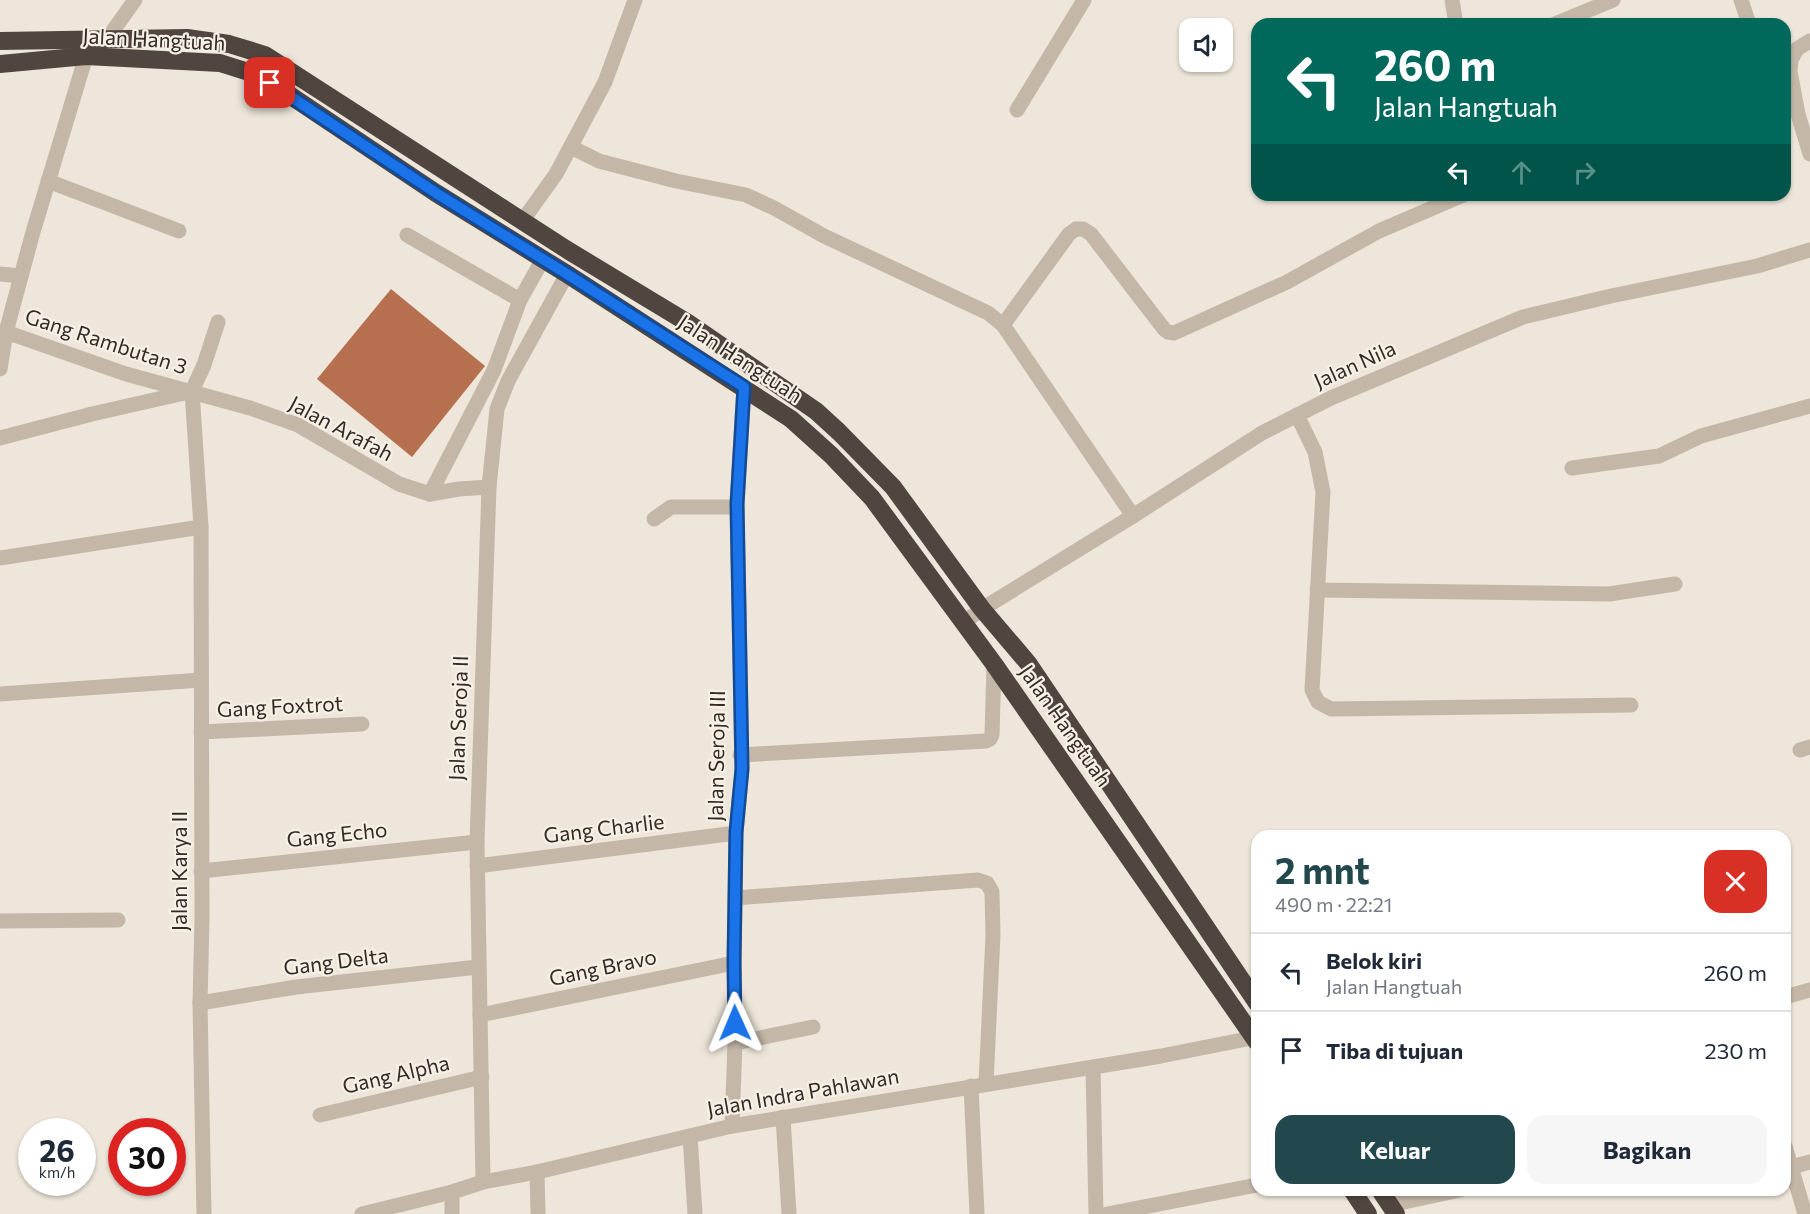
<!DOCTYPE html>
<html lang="id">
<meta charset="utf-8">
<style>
:root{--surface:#fff;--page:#f6f6f7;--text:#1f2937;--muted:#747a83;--line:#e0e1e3;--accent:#22474d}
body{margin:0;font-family:Commissioner,sans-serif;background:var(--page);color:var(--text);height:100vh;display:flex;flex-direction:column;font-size:22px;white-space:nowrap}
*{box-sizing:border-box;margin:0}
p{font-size:20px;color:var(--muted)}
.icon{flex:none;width:33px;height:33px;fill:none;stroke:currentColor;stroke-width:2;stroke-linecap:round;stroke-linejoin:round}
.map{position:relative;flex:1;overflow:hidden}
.details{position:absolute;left:1251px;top:830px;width:540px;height:366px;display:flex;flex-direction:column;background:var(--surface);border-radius:18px;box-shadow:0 2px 4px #0004}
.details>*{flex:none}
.guide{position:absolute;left:1251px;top:18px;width:540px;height:183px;border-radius:18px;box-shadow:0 2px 4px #0004;background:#00695c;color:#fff;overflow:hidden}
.tools{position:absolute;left:1179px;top:18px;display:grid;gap:12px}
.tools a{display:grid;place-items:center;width:54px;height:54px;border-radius:12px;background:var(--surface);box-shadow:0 2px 4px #0004;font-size:30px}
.speed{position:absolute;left:18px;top:1118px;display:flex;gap:12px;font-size:30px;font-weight:700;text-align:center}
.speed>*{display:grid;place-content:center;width:78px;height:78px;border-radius:50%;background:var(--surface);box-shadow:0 2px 4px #0004;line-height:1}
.speed small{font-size:15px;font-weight:400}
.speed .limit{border:9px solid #d22;background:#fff;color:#111}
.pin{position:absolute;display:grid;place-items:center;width:51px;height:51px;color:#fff;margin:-26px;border-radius:12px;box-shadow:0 3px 9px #0006}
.me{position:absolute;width:66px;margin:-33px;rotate:359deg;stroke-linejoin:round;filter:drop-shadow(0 0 4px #0008)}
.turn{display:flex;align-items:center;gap:21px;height:126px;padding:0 24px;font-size:27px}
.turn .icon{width:78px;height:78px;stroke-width:2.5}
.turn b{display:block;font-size:42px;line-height:51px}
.lanes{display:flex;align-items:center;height:57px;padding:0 24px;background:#0003;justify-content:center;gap:30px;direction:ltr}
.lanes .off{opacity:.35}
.round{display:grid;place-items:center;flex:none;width:63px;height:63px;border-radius:18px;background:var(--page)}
.overview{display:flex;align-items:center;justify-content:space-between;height:102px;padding:0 24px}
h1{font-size:36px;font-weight:700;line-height:45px;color:var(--accent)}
.primary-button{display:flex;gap:12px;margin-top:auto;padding:12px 24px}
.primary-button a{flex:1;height:69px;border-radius:18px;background:var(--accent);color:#fff;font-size:24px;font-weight:700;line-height:69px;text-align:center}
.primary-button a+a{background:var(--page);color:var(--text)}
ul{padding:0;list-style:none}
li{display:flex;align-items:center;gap:18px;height:78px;padding:0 24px;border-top:2px solid var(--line)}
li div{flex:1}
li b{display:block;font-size:22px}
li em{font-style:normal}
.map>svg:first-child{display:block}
.building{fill:#b6704f}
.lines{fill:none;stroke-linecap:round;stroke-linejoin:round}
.minor{stroke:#c4b7a8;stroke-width:15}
.highway{stroke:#51463f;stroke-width:18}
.route-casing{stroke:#114b97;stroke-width:15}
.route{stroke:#1a73e8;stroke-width:10}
.labels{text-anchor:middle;stroke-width:4.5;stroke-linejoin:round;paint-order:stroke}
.street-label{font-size:21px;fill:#322b27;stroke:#f6f0e5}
</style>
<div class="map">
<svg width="1810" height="1214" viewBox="0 0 1810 1214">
<rect width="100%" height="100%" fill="#eee6da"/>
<polygon class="building" points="391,289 485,366 412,457 317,379"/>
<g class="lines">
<g class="minor">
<polyline points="1452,0 1456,24"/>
<polyline points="1741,0 1749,24"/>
<polyline points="1555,24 1613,0"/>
<polyline points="107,39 135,0"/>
<polyline points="1810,41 1797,49 1791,60 1790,71 1798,114 1810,154"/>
<polyline points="1017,110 1084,0"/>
<polyline points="571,147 599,161 676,181 746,195 774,208 824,236 988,313 1003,325 1133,516"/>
<polyline points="48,181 179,231"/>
<polyline points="523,220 556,174 605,82 635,0"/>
<polyline points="407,235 520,300"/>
<polyline points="0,274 21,276"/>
<polyline points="1003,325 1069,234 1076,229 1083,229 1091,234 1164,329 1168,332 1174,333 1287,282 1379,231 1463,195"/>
<polyline points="6,332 126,374 250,408 298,425 399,484 430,494 459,489 489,487"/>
<polyline points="0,369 6,332 33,232 86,56"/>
<polyline points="1297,415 1315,452 1323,492 1312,690 1318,702 1331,709 1631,705"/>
<polyline points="0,438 92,414 189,392"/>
<polyline points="1572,468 1659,456 1701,436 1810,406"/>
<polyline points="430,494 494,370 520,300 543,259"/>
<polyline points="654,519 671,507 731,507 737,504"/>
<polyline points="0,558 201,527"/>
<polyline points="1317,590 1609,594 1675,584"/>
<polyline points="963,623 982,609 1133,516 1262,433 1331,398 1523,317 1611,296 1757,266 1810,250"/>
<polyline points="0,694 201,680"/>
<polyline points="201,732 362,724"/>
<polyline points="1800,750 1810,747"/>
<polyline points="740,755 986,741 990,739 992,735 994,664"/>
<polyline points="477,866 736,833"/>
<polyline points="201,871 477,842"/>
<polyline points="735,898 978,880 987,883 992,892 993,935 986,1084"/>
<polyline points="0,921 118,920"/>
<polyline points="1785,997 1810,990"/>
<polyline points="200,1003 296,987 478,967"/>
<polyline points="480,1015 734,963"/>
<polyline points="735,1043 813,1027"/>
<polyline points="1093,1067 1096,1214"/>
<polyline points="971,1086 977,1214"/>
<polyline points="320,1115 482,1077"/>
<polyline points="783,1117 789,1214"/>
<polyline points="732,1126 735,1043 734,963 736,833 742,769 737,504 744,387"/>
<polyline points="690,1136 695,1214"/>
<polyline points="1785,1146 1805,1214"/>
<polyline points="1791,1167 1810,1162"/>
<polyline points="537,1172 538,1214"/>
<polyline points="483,1182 477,842 489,487 497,409 508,381 567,274"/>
<polyline points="452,1192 452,1214"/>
<polyline points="1390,1205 1460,1190"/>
<polyline points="204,1214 200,1003 202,919 201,527 192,391 204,365 218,322"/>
<polyline points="362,1214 452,1192 483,1182 537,1172 732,1126 1161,1056 1257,1037"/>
<polyline points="1107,1214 1257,1185"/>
</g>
<g class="highway">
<polyline points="0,41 187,38 229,44 265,55 569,251 688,323 816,411 839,432 893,487 982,609 1028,663 1257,1003"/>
<polyline points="0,64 86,56 220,63 255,74 285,92 436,193 567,274 791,419 831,455 872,498 994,664 1257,1042"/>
<polyline points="1352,1190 1368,1214"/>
<polyline points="1380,1190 1396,1214"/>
</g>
</g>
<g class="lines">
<defs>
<polyline id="route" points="270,83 436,193 567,274 744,387 737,504 742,769 736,832 734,963 735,1023"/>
</defs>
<use href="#route" class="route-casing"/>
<use href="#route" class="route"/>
</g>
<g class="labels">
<g class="street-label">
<text transform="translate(154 40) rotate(3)" y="7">Jalan Hangtuah</text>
<text transform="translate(106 342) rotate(18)" y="7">Gang Rambutan 3</text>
<text transform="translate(740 359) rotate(33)" y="7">Jalan Hangtuah</text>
<text transform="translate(1355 365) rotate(-24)" y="7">Jalan Nila</text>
<text transform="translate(341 429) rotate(28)" y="7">Jalan Arafah</text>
<text transform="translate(280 707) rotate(-3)" y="7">Gang Foxtrot</text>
<text transform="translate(459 718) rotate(-88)" y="7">Jalan Seroja II</text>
<text transform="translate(1065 726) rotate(55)" y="7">Jalan Hangtuah</text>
<text transform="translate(717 756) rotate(-89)" y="7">Jalan Seroja III</text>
<text transform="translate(604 829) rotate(-7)" y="7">Gang Charlie</text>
<text transform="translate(337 835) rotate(-6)" y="7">Gang Echo</text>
<text transform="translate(180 871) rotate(-90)" y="7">Jalan Karya II</text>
<text transform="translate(336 962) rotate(-7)" y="7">Gang Delta</text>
<text transform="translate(603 968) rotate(-12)" y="7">Gang Bravo</text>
<text transform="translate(396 1075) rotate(-13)" y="7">Gang Alpha</text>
<text transform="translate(803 1093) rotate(-10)" y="7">Jalan Indra Pahlawan</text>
</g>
</g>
</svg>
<div class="tools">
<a><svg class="icon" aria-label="sound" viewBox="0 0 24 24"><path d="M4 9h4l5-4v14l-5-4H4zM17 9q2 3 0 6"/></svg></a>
</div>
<div class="speed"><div>26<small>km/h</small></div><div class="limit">30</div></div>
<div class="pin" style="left:270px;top:83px;background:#d93025"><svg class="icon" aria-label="arrive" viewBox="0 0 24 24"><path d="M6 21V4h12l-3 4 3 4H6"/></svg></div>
<svg class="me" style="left:735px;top:1023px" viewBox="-20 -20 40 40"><path d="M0-17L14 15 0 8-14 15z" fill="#1a73e8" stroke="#fff" stroke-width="4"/></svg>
<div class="guide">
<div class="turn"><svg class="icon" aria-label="left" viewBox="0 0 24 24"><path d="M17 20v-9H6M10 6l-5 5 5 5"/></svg><div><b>260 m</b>Jalan Hangtuah</div></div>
<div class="lanes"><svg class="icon" aria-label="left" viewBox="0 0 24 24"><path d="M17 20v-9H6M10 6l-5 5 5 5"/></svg><svg class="icon off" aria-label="ahead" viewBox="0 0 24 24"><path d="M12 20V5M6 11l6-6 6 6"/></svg><svg class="icon off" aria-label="right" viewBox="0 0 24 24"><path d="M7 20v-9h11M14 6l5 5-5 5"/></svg></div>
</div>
<section class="details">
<div class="overview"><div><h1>2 mnt</h1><p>490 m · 22:21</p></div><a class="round" style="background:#d93025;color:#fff"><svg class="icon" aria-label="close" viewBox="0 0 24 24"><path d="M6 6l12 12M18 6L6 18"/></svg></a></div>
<ul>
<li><svg class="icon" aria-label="left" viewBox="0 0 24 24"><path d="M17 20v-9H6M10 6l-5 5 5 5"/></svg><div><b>Belok kiri</b><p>Jalan Hangtuah</p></div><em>260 m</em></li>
<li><svg class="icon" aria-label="arrive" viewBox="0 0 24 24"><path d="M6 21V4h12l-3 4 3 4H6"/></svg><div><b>Tiba di tujuan</b></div><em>230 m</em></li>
</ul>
<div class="primary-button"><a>Keluar</a><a>Bagikan</a></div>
</section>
</div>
